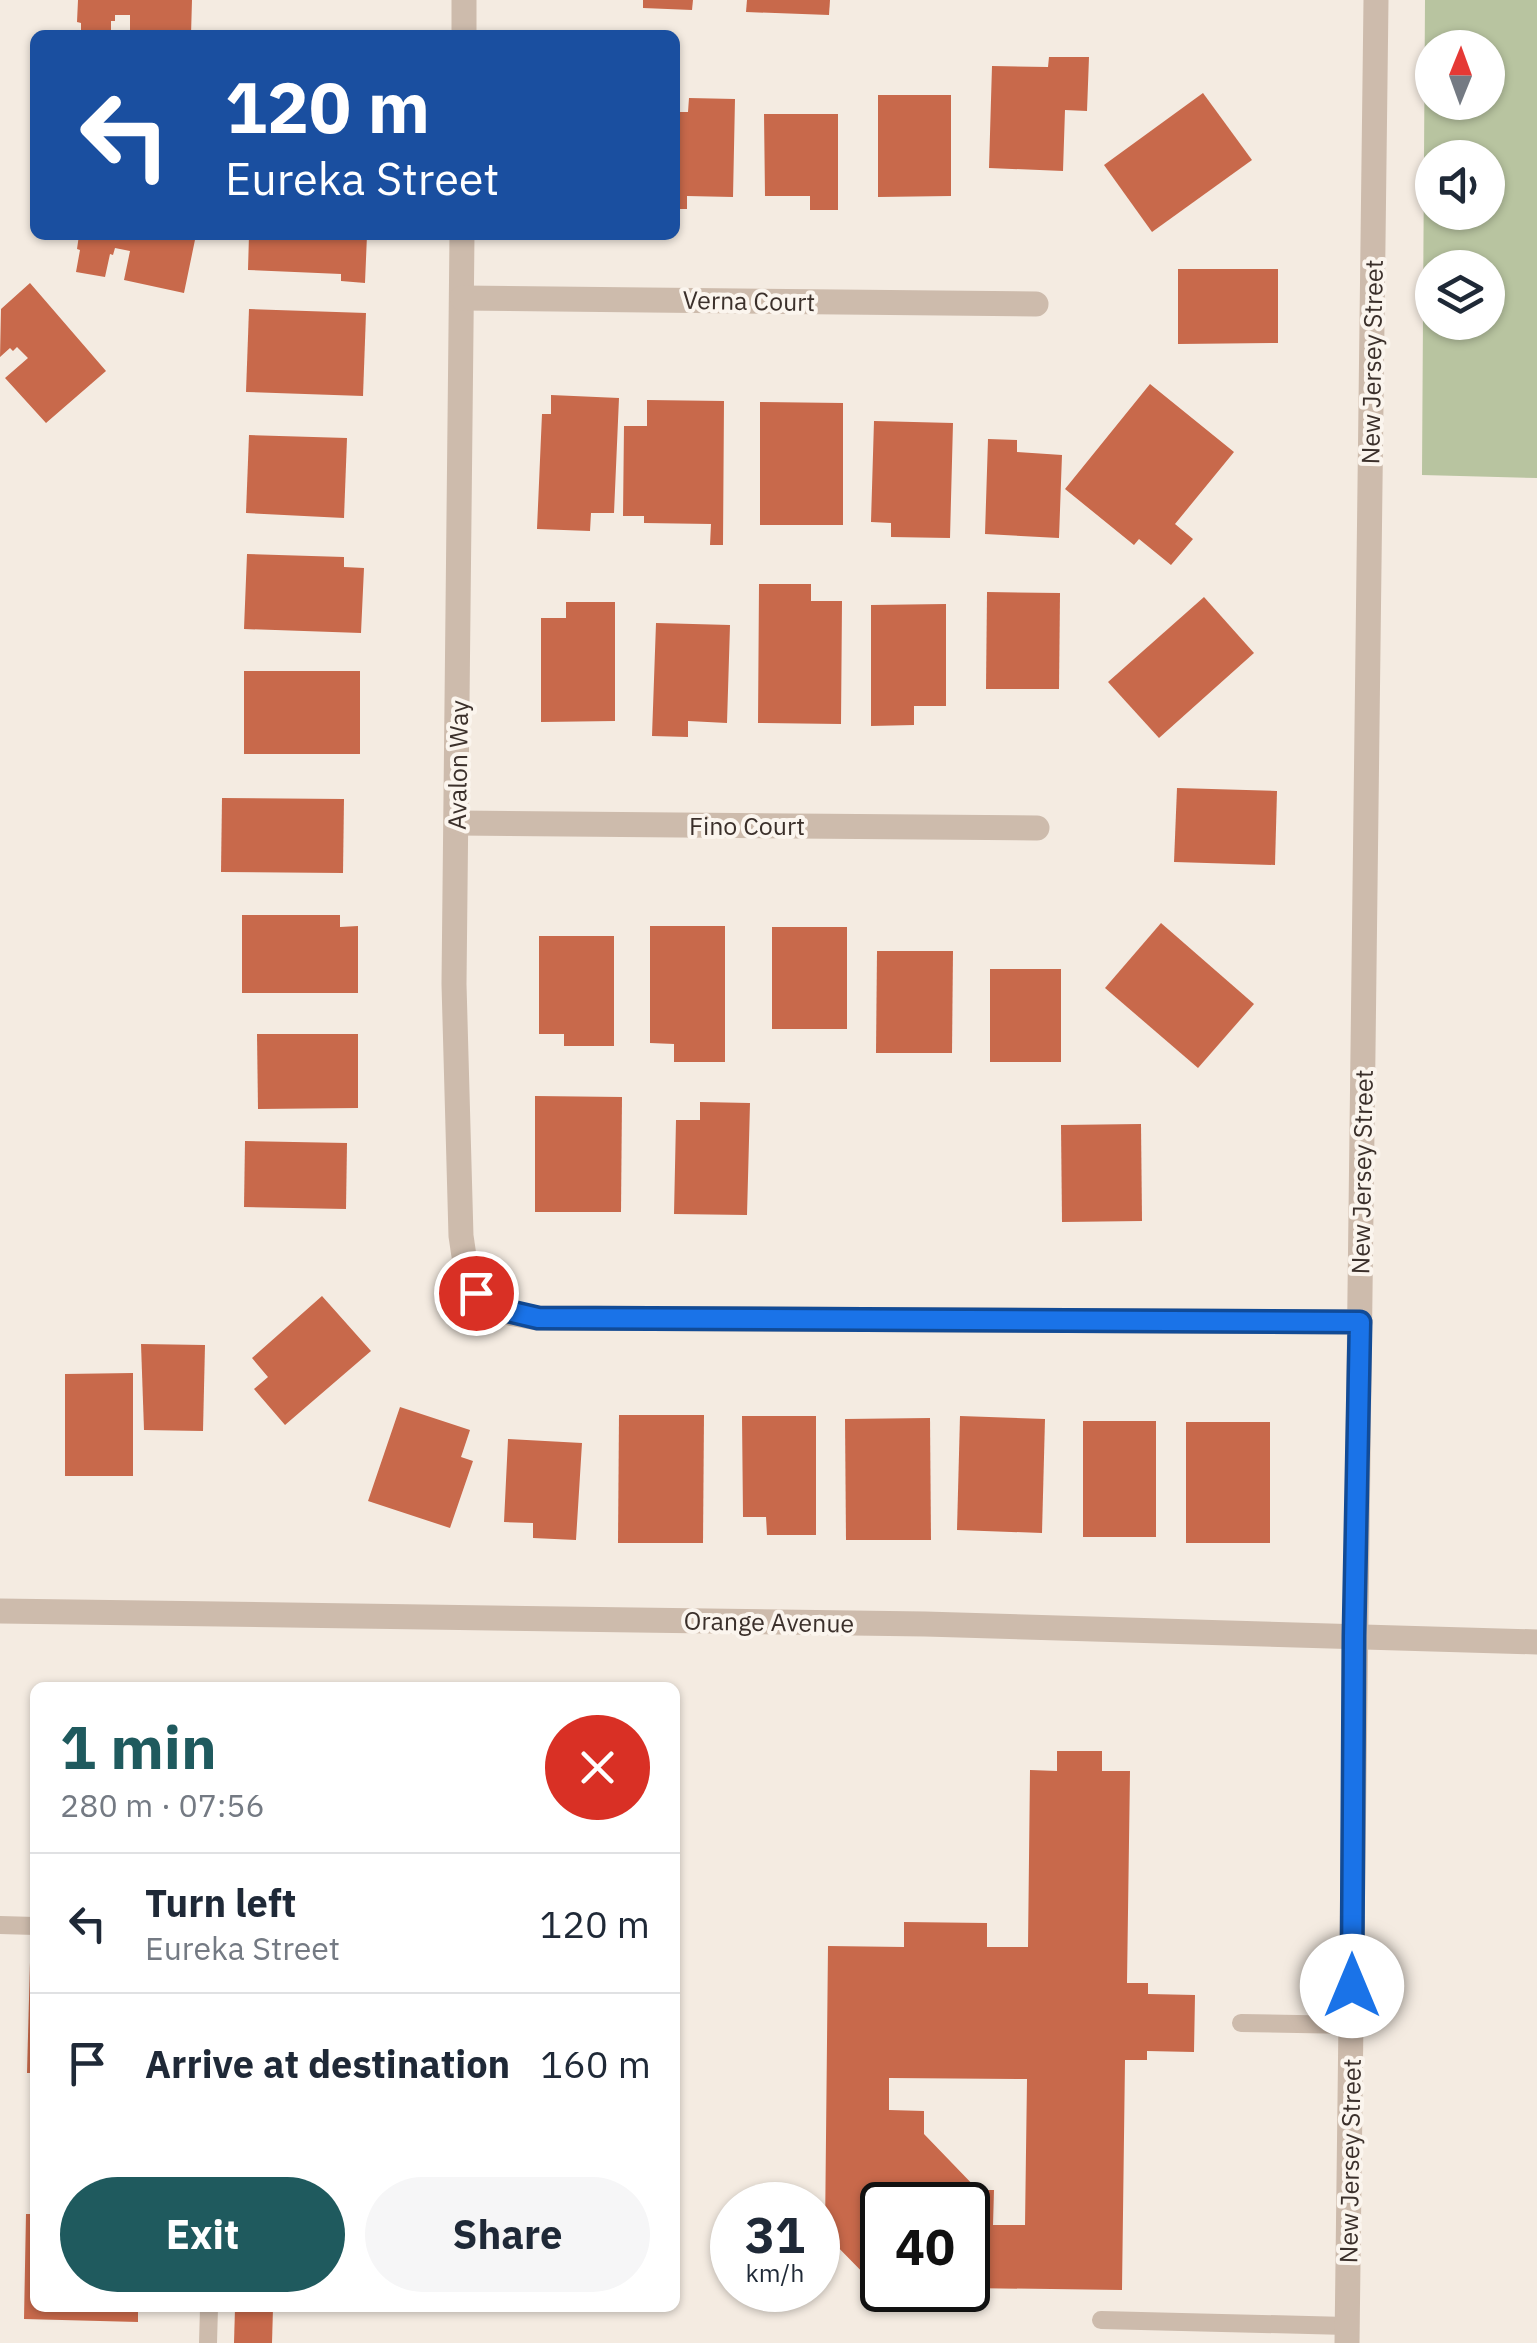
<!DOCTYPE html>
<meta charset="utf-8">
<style>
:root{--surface:#fff;--page:#f6f6f7;--text:#1f2937;--muted:#747a83;--line:#e0e1e3;--accent:#1f5a5e}
body{margin:0;font-family:"IBM Plex Sans",sans-serif;background:var(--page);color:var(--text);height:100vh;display:flex;flex-direction:column;font-size:38px;white-space:nowrap}
*{box-sizing:border-box;margin:0}
p{font-size:32px;color:var(--muted)}
.icon{flex:none;width:55px;height:55px;fill:none;stroke:currentColor;stroke-width:2;stroke-linecap:round;stroke-linejoin:round}
.map{position:relative;flex:1;overflow:hidden}
.panel{position:absolute;left:30px;top:1682px;width:650px;height:630px;display:flex;flex-direction:column;background:var(--surface);border-radius:15px;box-shadow:0 2px 8px #0004}
.panel>*{flex:none}
.banner{position:absolute;left:30px;top:30px;width:650px;height:210px;border-radius:15px;box-shadow:0 2px 8px #0004;background:#1a4fa0;color:#fff;overflow:hidden}
.needle{width:65px;rotate:1deg}
.tools{position:absolute;left:1415px;top:30px;display:grid;gap:20px}
.tools a{display:grid;place-items:center;width:90px;height:90px;border-radius:50%;background:var(--surface);box-shadow:0 2px 8px #0004;font-size:50px}
.speed{position:absolute;left:710px;top:2182px;display:flex;gap:20px;font-size:50px;font-weight:700;text-align:center}
.speed>*{display:grid;place-content:center;width:130px;height:130px;border-radius:50%;background:var(--surface);box-shadow:0 2px 8px #0004;line-height:1}
.speed small{font-size:25px;font-weight:400}
.speed .limit{border:5px solid #111;border-radius:15px;background:#fff;color:#111}
.pin{position:absolute;display:grid;place-items:center;width:85px;height:85px;color:#fff;margin:-42px;border:5px solid #fff;border-radius:50%;box-shadow:0 2px 10px #0007}
.me{position:absolute;width:110px;margin:-55px;rotate:0deg;stroke-linejoin:round;filter:drop-shadow(0 0 8px #0008)}
.turn{display:flex;align-items:center;gap:35px;height:210px;padding:0 30px;font-size:45px}
.turn .icon{width:130px;height:130px;stroke-width:2.5}
.turn b{display:block;font-size:70px;line-height:85px}
.round{display:grid;place-items:center;flex:none;width:105px;height:105px;border-radius:52px;background:var(--page)}
.head{display:flex;align-items:center;justify-content:space-between;height:170px;padding:0 30px}
h1{font-size:60px;font-weight:700;line-height:75px;color:var(--accent)}
.action{display:flex;gap:20px;margin-top:auto;padding:20px 30px}
.action a{flex:1;height:115px;border-radius:60px;background:var(--accent);color:#fff;font-size:40px;font-weight:700;line-height:115px;text-align:center}
.action a+a{background:var(--page);color:var(--text)}
ul{padding:0;list-style:none}
li{display:flex;align-items:center;gap:30px;height:140px;padding:0 30px;border-top:2px solid var(--line)}
li div{flex:1}
li b{display:block;font-size:38px}
li em{font-style:normal}
.map>svg:first-child{display:block}
.green{fill:#b8c4a0;fill-rule:evenodd}
.building{fill:#c8694b;fill-rule:evenodd}
.lines{fill:none;stroke-linecap:round;stroke-linejoin:round}
.service{stroke:#cdbbac;stroke-width:18}
.minor{stroke:#cdbbac;stroke-width:25}
.tertiary{stroke:#cdbbac;stroke-width:25}
.route-casing{stroke:#114b97;stroke-width:25}
.route{stroke:#1a73e8;stroke-width:18}
.labels{text-anchor:middle;stroke-width:8;stroke-linejoin:round;paint-order:stroke}
.street-label{font-size:25px;fill:#3b302b;stroke:#fbf5ee}
</style>
<div class="map">
<svg width="1537" height="2343" viewBox="0 0 1537 2343">
<rect width="100%" height="100%" fill="#f4ebe1"/>
<path class="green" d="M1425,0H1537V478L1422,475ZM1432,48H1488V102H1432ZM1432,158H1488V212H1432ZM1432,268H1488V322H1432Z"/>
<g class="building">
<polygon points="78,0 192,0 191,35 130,35 130,15 115,15 115,21 111,21 111,35 81,35 81,23 77,22"/>
<polygon points="643,0 693,0 692,10 643,8"/>
<polygon points="747,0 830,0 829,15 746,12"/>
<polygon points="1049,57 1089,57 1087,111 1065,110 1063,171 989,168 992,66 1048,67"/>
<polygon points="1203,93 1252,160 1152,232 1104,165"/>
<polygon points="878,95 951,95 951,196 878,197"/>
<polygon points="689,98 735,99 733,197 687,196 687,209 675,209 675,112 688,112"/>
<polygon points="764,114 838,114 838,210 810,210 810,196 765,196"/>
<polygon points="79,235 196,235 184,293 124,280 130,251 115,248 113,255 110,254 105,277 76,272 80,250 77,249"/>
<polygon points="249,235 367,235 365,283 341,281 341,274 248,270"/>
<polygon points="1178,269 1278,269 1278,343 1178,344"/>
<polygon points="30,283 106,371 46,423 5,378 28,358 17,347 13,351 10,348 0,357 1,309"/>
<polygon points="249,309 366,313 363,396 246,392"/>
<polygon points="1150,384 1234,452 1175,524 1193,539 1171,565 1139,539 1134,545 1065,489"/>
<polygon points="551,395 619,398 614,513 591,513 590,531 537,529 542,414 551,414"/>
<polygon points="647,400 724,401 723,545 710,545 711,524 644,523 644,516 623,516 624,426 647,426"/>
<polygon points="760,402 843,403 843,525 760,525"/>
<polygon points="874,421 953,423 950,538 891,537 891,523 871,522"/>
<polygon points="249,435 347,438 344,518 246,513"/>
<polygon points="988,439 1017,440 1017,452 1062,455 1059,538 985,534"/>
<polygon points="247,554 344,557 344,567 364,568 361,633 244,629"/>
<polygon points="759,584 811,584 811,601 842,601 841,724 758,723"/>
<polygon points="987,592 1060,593 1059,689 986,689"/>
<polygon points="1204,597 1254,653 1159,738 1108,682"/>
<polygon points="566,602 615,602 615,721 541,722 541,618 566,618"/>
<polygon points="946,604 946,706 914,706 914,725 871,726 871,605"/>
<polygon points="656,623 730,625 727,723 688,721 688,737 652,736"/>
<rect x="244" y="671" width="116" height="83"/>
<polygon points="1177,788 1277,791 1275,865 1174,862"/>
<polygon points="222,798 344,799 343,873 221,872"/>
<polygon points="242,915 340,915 340,927 358,926 358,993 242,993"/>
<polygon points="1161,923 1254,1004 1198,1068 1105,988"/>
<polygon points="650,926 725,926 725,1062 674,1062 674,1044 650,1043"/>
<rect x="772" y="927" width="75" height="102"/>
<polygon points="539,936 614,936 614,1046 564,1046 564,1034 539,1034"/>
<polygon points="877,951 953,951 952,1053 876,1053"/>
<rect x="990" y="969" width="71" height="93"/>
<polygon points="257,1034 358,1034 358,1108 258,1109"/>
<polygon points="535,1096 622,1097 621,1212 535,1212"/>
<polygon points="700,1102 750,1103 747,1215 674,1214 676,1120 700,1120"/>
<polygon points="1141,1124 1142,1221 1062,1222 1061,1125"/>
<polygon points="245,1141 347,1143 346,1209 244,1207"/>
<polygon points="322,1296 371,1351 285,1425 254,1389 268,1377 252,1358"/>
<polygon points="141,1344 205,1345 203,1431 144,1430"/>
<polygon points="133,1373 133,1476 65,1476 65,1374"/>
<polygon points="400,1407 470,1430 461,1457 473,1461 450,1528 368,1501"/>
<polygon points="619,1415 704,1415 703,1543 618,1543"/>
<polygon points="742,1416 816,1416 816,1535 767,1535 766,1517 743,1517"/>
<polygon points="960,1416 1045,1419 1042,1533 957,1530"/>
<polygon points="930,1418 931,1540 846,1540 845,1419"/>
<rect x="1083" y="1421" width="73" height="116"/>
<rect x="1186" y="1422" width="84" height="121"/>
<polygon points="508,1439 582,1443 576,1540 533,1538 533,1523 504,1522"/>
<path d="M1057,1751H1102V1771H1130L1127,1983H1148V1994L1195,1995L1194,2052L1147,2051V2060H1125L1122,2290L968,2288V2205H882V2287H877L825,2234L828,1946L904,1947V1922L987,1923V1947H1028L1030,1770L1057,1771ZM889,2078L1027,2079L1025,2225H993L994,2190H978L924,2134V2111L889,2110Z"/>
<polygon points="30,1962 35,1963 35,2073 27,2073"/>
<polygon points="26,2214 35,2214 35,2308 138,2308 138,2322 24,2319"/>
<polygon points="235,2308 273,2308 272,2343 234,2343"/>
</g>
<g class="lines">
<g class="service">
<polyline points="0,1925 35,1926"/>
<polyline points="1241,2023 1352,2025"/>
<polyline points="1101,2320 1347,2326"/>
<polyline points="208,2343 209,2308"/>
</g>
<g class="minor">
<polyline points="464,35 464,0"/>
<path d="M462,235L454,984L461,1236C465,1260 466,1294 491,1307C504,1314 523,1315 537,1318L1360,1322"/>
<polyline points="462,298 1036,304"/>
<polyline points="457,823 1037,828"/>
</g>
<g class="tertiary">
<polyline points="0,1611 925,1624 1537,1642"/>
<polyline points="1347,2343 1376,0"/>
</g>
</g>
<g class="lines">
<defs>
<polyline id="route" points="476,1293 491,1307 538,1318 1360,1322 1354,1636 1352,1986"/>
</defs>
<use href="#route" class="route-casing"/>
<use href="#route" class="route"/>
</g>
<g class="labels">
<g class="street-label">
<text transform="translate(749 301) rotate(1)" y="9">Verna Court</text>
<text transform="translate(1372 362) rotate(-89)" y="9">New Jersey Street</text>
<text transform="translate(458 765) rotate(-89)" y="9">Avalon Way</text>
<text x="747" y="835">Fino Court</text>
<text transform="translate(1362 1172) rotate(-89)" y="9">New Jersey Street</text>
<text transform="translate(769 1622) rotate(1)" y="9">Orange Avenue</text>
<text transform="translate(1350 2161) rotate(-89)" y="9">New Jersey Street</text>
</g>
</g>
</svg>
<div class="tools">
<a><svg class="needle" viewBox="-14 -14 28 28"><path d="M0-13l5 13h-10z" fill="#e53935"/><path d="M0 13l5-13h-10z" fill="#747a83"/></svg></a>
<a><svg class="icon" aria-label="sound" viewBox="0 0 24 24"><path d="M4 9h4l5-4v14l-5-4H4zM17 9q2 3 0 6"/></svg></a>
<a><svg class="icon" aria-label="layers" viewBox="0 0 24 24"><path d="M12 4l9 5-9 5-9-5zM3 14l9 5 9-5"/></svg></a>
</div>
<div class="speed"><div>31<small>km/h</small></div><div class="limit">40</div></div>
<div class="pin" style="left:476px;top:1293px;background:#d93025"><svg class="icon" aria-label="arrive" viewBox="0 0 24 24"><path d="M6 21V4h12l-3 4 3 4H6"/></svg></div>
<svg class="me" style="left:1352px;top:1986px" viewBox="-20 -20 40 40"><circle r="19" fill="#fff"/><path d="M0-13L10 11 0 6-10 11z" fill="#1a73e8"/></svg>
<div class="banner">
<div class="turn"><svg class="icon" aria-label="left" viewBox="0 0 24 24"><path d="M17 20v-9H6M10 6l-5 5 5 5"/></svg><div><b>120 m</b>Eureka Street</div></div>
</div>
<section class="panel">
<div class="head"><div><h1>1 min</h1><p>280 m · 07:56</p></div><a class="round" style="background:#d93025;color:#fff"><svg class="icon" aria-label="close" viewBox="0 0 24 24"><path d="M6 6l12 12M18 6L6 18"/></svg></a></div>
<ul>
<li><svg class="icon" aria-label="left" viewBox="0 0 24 24"><path d="M17 20v-9H6M10 6l-5 5 5 5"/></svg><div><b>Turn left</b><p>Eureka Street</p></div><em>120 m</em></li>
<li><svg class="icon" aria-label="arrive" viewBox="0 0 24 24"><path d="M6 21V4h12l-3 4 3 4H6"/></svg><div><b>Arrive at destination</b></div><em>160 m</em></li>
</ul>
<div class="action"><a>Exit</a><a>Share</a></div>
</section>
</div>
